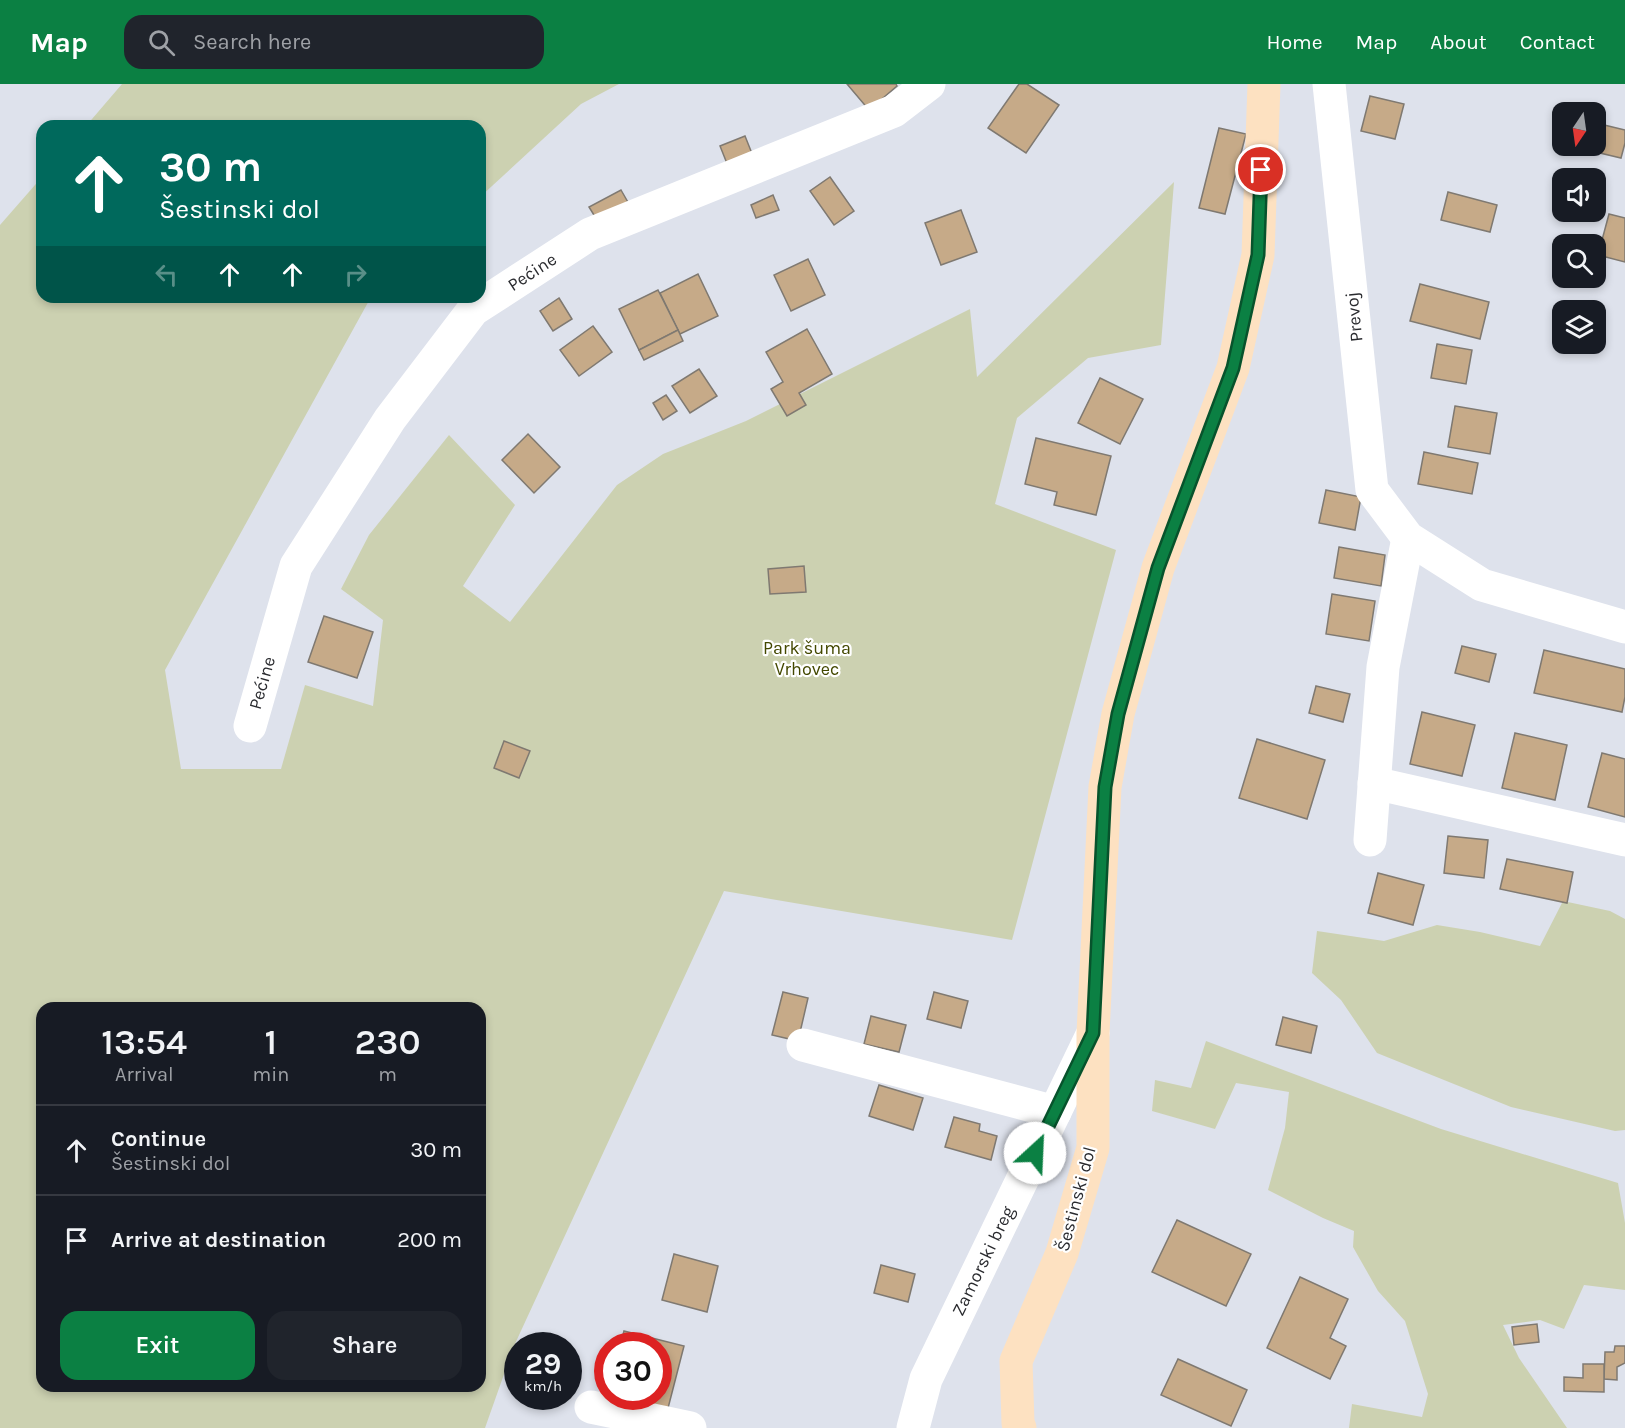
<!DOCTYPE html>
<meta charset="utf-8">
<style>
:root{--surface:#171b24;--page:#20242c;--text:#f1f3f6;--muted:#9ea1a6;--line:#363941;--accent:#0b8043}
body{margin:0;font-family:Karla,sans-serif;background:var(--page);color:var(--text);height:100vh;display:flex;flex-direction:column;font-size:22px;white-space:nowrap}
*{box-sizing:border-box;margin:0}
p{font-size:20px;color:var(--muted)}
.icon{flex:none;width:33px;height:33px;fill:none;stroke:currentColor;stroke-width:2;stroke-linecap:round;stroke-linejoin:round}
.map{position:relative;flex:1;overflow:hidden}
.sheet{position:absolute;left:36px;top:918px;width:450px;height:390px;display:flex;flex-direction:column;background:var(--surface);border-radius:18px;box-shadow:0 3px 9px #0003}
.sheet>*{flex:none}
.guide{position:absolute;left:36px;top:36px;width:450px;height:183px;border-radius:18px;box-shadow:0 3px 9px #0003;background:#00695c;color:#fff;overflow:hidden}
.needle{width:39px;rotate:193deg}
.tools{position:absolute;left:1552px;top:18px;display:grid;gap:12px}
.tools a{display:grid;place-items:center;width:54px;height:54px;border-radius:12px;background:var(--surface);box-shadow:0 3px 9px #0003;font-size:30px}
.speed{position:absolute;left:504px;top:1248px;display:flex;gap:12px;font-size:30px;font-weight:700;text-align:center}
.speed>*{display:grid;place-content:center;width:78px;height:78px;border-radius:50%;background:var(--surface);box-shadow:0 3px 9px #0003;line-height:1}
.speed small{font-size:15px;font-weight:400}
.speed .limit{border:9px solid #d22;background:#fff;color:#111}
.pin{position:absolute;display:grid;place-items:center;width:51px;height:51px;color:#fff;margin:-26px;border:3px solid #fff;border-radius:50%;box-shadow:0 2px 6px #0007}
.me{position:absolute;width:66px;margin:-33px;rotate:25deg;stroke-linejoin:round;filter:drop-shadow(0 0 4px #0008)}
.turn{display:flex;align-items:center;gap:21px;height:126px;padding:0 24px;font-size:27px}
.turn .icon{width:78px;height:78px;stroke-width:2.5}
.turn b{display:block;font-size:42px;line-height:51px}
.lanes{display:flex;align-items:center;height:57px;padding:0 24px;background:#0003;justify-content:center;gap:30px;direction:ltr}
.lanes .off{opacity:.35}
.eta{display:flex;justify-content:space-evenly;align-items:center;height:102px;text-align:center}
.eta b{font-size:36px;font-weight:600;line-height:42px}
.primary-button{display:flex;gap:12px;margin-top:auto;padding:12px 24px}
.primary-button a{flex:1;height:69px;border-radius:18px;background:var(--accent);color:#fff;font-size:24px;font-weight:600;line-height:69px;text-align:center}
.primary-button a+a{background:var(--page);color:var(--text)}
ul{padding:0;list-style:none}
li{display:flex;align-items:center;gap:18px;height:90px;padding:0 24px;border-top:2px solid var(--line)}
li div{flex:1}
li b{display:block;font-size:22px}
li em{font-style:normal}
header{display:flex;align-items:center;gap:36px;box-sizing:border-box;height:84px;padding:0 30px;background:var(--accent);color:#fff}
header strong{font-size:28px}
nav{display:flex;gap:33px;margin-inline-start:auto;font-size:21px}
.search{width:420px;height:54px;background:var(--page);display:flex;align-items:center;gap:15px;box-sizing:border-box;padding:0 21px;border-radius:18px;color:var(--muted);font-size:22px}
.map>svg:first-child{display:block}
.green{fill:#ccd1b1;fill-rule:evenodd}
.building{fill:#c6aa88;stroke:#7f7971;stroke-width:1.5}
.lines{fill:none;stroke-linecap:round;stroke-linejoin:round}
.street{stroke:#fff;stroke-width:33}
.secondary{stroke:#fde1c1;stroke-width:33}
.route-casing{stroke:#07532c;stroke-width:15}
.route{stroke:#0b8043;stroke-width:10}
.labels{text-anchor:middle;stroke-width:4.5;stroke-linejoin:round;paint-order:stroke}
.street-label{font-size:18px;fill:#2a2b2f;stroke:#fff}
.park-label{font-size:18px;fill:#434800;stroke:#fff}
</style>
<header>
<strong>Map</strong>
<div class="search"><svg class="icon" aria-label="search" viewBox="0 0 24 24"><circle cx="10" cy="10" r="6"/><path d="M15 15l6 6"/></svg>Search here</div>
<nav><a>Home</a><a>Map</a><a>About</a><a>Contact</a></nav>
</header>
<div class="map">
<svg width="1625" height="1344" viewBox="0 0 1625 1344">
<rect width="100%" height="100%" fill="#dee2ec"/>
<g class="green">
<polygon points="122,0 619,0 581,20 480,113 480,42 86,42"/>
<path d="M42,93V213H371L165,586L181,685H281L305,601L373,622L383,536L341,505L369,451L449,351L515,421L463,502L510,538L617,401L663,370L746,337L970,225L977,293L1174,98L1161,261L1088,274L1017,334L995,420L1116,466L1012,856L724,807L514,1262L485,1344H0V141ZM42,924H480V1302H42Z"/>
<polygon points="1563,817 1610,827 1625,835 1625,1046 1615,1047 1511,1023 1377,969 1341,916 1312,889 1317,847 1384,857 1437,841 1480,848 1540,862"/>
<polygon points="1206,957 1441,1045 1618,1099 1625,1139 1625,1206 1584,1201 1564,1245 1540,1236 1503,1241 1519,1274 1567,1344 1349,1344 1352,1320 1422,1333 1428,1310 1405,1237 1378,1207 1353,1163 1354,1147 1323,1134 1268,1106 1285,1044 1289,1008 1236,999 1215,1045 1152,1027 1155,996 1191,1004"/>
</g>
<g class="building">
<polygon points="847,0 896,0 897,2 869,26"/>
<polygon points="1019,0 1027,0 1059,21 1026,69 988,44"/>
<polygon points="1370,12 1404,20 1395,55 1361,47"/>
<polygon points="1596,39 1625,46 1625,59 1621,74 1587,66 1588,62 1596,62"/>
<polygon points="1219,44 1246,50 1225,130 1199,124"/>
<polygon points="745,52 755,77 730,87 720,62"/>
<polygon points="830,93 854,127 834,141 810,107"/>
<polygon points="621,106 633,127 602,144 589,123"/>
<polygon points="1448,108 1497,121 1490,148 1441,136"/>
<polygon points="773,111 779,126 756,134 751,121"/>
<polygon points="961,126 977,168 941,181 925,139"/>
<polygon points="1609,130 1625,134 1625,178 1598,171"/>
<polygon points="808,175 825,211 791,227 774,191"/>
<polygon points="698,190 718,232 680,250 660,209"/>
<polygon points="1420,200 1489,218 1480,255 1410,237"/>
<polygon points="658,206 678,246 639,266 619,225"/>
<polygon points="559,214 572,235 553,247 540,227"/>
<polygon points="593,242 612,268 579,292 560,266"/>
<polygon points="807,245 832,290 799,309 806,321 787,332 771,305 783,298 766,268"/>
<polygon points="678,246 683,257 644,276 639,266"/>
<polygon points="1437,260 1472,266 1466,300 1431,294"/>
<polygon points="699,285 717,312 690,329 672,302"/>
<polygon points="1100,294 1143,315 1120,360 1078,339"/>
<polygon points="666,311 677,327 663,336 653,319"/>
<polygon points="1455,322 1497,329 1490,370 1448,363"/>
<polygon points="528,350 560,383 534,409 502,376"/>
<polygon points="1036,354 1111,372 1096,431 1054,421 1057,408 1025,400"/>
<polygon points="1424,368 1478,379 1472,410 1418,400"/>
<polygon points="1326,406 1361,413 1355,446 1319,439"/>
<polygon points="1339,463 1385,471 1381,502 1334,494"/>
<polygon points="804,482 806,508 770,510 768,485"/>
<polygon points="1332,510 1375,517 1369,557 1326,550"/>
<polygon points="324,532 373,548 357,594 308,578"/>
<polygon points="1462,562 1496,570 1489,598 1455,589"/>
<polygon points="1544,566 1625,585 1625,613 1622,628 1534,609"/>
<polygon points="1316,602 1350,610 1343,638 1309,629"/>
<polygon points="1422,628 1475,641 1462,692 1410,680"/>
<polygon points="1515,649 1567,661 1555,716 1502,704"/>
<polygon points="1257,655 1325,676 1307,735 1239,714"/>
<polygon points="504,657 530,667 519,694 494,684"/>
<polygon points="1602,669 1625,675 1625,733 1588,723"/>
<polygon points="1448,752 1488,756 1484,794 1444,789"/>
<polygon points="1507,775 1573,788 1567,819 1500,805"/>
<polygon points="1378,789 1424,801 1413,841 1368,829"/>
<polygon points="783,908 808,914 798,957 772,951"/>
<polygon points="934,908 968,917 961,944 927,935"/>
<polygon points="871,932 906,941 899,968 864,960"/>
<polygon points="1283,933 1317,942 1311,969 1276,961"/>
<polygon points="879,1001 923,1014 913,1046 869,1032"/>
<polygon points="954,1033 980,1040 979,1047 997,1052 991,1076 945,1063"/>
<polygon points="1177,1136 1251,1170 1226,1222 1152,1188"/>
<polygon points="674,1170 718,1182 707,1228 662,1216"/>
<polygon points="881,1181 915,1190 908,1218 874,1209"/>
<polygon points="1300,1193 1348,1215 1330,1254 1346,1262 1330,1295 1267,1264"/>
<polygon points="1537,1240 1539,1258 1514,1261 1512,1243"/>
<polygon points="624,1247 684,1262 667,1328 608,1312 658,1312 658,1262 620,1262"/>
<polygon points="1615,1262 1625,1262 1625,1279 1617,1283 1617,1296 1604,1295 1605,1268 1614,1268"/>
<polygon points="1178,1275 1247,1306 1231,1342 1161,1311"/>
<polygon points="1583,1280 1604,1280 1604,1308 1564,1307 1564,1293 1583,1294"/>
</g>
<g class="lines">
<g class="street">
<polyline points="1329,0 1372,406 1408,454 1482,501 1625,543"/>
<polyline points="250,642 296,482 390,335 473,226 590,150 894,27 929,0"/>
<polyline points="1374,699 1625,756"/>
<polyline points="1370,756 1383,583 1408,454"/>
<polyline points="803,961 1055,1028"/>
<polyline points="591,1323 690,1344"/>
<polyline points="913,1344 926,1295 1093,949"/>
</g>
<polyline class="secondary" points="1020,1344 1018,1339 1016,1277 1062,1169 1093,1064 1093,949 1105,703 1118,630 1158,484 1233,284 1258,171 1264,0"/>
</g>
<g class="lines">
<defs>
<polyline id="route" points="1035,1069 1093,949 1105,703 1118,630 1158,484 1233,284 1258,171 1261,86"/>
</defs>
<use href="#route" class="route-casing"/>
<use href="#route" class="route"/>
</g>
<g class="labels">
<g class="street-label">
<text transform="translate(532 188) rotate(-33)" y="6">Pećine</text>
<text transform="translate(1354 233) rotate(-96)" y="6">Prevoj</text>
<text transform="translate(262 599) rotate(-74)" y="6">Pećine</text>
<text transform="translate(1076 1115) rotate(-75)" y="6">Šestinski dol</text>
<text transform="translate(983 1177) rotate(-64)" y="6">Zamorski breg</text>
</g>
<g class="park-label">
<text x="807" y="570">Park šuma<tspan x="807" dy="21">Vrhovec</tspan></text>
</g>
</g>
</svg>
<div class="tools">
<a><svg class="needle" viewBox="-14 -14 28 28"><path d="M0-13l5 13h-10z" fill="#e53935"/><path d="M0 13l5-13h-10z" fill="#9ea1a6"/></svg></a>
<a><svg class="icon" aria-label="sound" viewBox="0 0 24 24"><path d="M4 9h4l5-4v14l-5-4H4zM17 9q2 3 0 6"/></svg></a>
<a><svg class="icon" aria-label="search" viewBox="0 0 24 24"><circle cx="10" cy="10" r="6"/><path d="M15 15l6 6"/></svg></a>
<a><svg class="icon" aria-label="layers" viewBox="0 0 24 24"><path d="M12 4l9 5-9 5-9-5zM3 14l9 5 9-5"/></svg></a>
</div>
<div class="speed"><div>29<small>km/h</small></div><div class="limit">30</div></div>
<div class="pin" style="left:1261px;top:86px;background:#d93025"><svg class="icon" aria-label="arrive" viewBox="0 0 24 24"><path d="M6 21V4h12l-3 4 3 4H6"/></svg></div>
<svg class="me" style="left:1035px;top:1069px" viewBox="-20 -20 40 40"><circle r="19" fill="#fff"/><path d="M0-13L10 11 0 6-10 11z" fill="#0b8043"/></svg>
<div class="guide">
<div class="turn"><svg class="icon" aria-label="ahead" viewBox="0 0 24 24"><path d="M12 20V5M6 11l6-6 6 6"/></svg><div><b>30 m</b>Šestinski dol</div></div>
<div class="lanes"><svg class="icon off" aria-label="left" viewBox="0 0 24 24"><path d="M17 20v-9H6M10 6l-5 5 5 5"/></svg><svg class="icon" aria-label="ahead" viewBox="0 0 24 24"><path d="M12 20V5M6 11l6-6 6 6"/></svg><svg class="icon" aria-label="ahead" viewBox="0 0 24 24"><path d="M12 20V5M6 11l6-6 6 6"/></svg><svg class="icon off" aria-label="right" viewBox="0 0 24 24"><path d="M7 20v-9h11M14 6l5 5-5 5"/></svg></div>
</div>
<section class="sheet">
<div class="eta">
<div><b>13:54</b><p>Arrival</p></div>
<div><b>1</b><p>min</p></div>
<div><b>230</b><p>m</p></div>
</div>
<ul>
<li><svg class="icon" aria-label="ahead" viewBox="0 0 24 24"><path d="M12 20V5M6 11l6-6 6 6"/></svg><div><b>Continue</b><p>Šestinski dol</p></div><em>30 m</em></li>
<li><svg class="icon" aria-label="arrive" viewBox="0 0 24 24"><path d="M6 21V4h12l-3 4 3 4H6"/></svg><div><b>Arrive at destination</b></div><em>200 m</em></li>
</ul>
<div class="primary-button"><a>Exit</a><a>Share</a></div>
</section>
</div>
